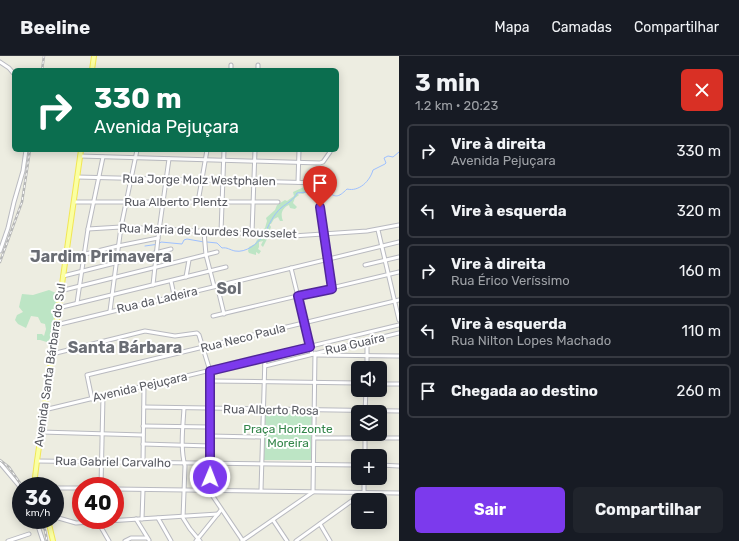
<!DOCTYPE html>
<html lang="pt">
<meta charset="utf-8">
<style>
:root{--surface:#171b24;--page:#20242c;--text:#f1f3f6;--muted:#9ea1a6;--line:#363941;--accent:#7c3aed}
body{margin:0;font-family:Rubik,sans-serif;background:var(--page);color:var(--text);height:100vh;display:flex;flex-direction:column;font-size:15px;white-space:nowrap}
*{box-sizing:border-box;margin:0}
p{font-size:13px;color:var(--muted)}
.icon{flex:none;width:22px;height:22px;fill:none;stroke:currentColor;stroke-width:2;stroke-linecap:round;stroke-linejoin:round}
.map{position:relative;flex:1;overflow:hidden}
.panel{display:flex;flex-direction:column;background:var(--surface);width:340px}
.panel>*{flex:none}
.banner{position:absolute;left:12px;top:12px;width:327px;height:84px;border-radius:6px;box-shadow:0 2px 10px #0003;background:#0b6e4f;color:#fff;overflow:hidden}
.tools{position:absolute;left:351px;top:305px;display:grid;gap:8px}
.tools a{display:grid;place-items:center;width:36px;height:36px;border-radius:6px;background:var(--surface);box-shadow:0 2px 10px #0003;font-size:20px}
.speed{position:absolute;left:12px;top:421px;display:flex;gap:8px;font-size:20px;font-weight:700;text-align:center}
.speed>*{display:grid;place-content:center;width:52px;height:52px;border-radius:50%;background:var(--surface);box-shadow:0 2px 10px #0003;line-height:1}
.speed small{font-size:10px;font-weight:400}
.speed .limit{border:6px solid #d22;background:#fff;color:#111}
.pin{position:absolute;display:grid;place-items:center;width:34px;height:34px;color:#fff;margin:-41px -17px;border-radius:50% 50% 50% 0;rotate:-45deg;box-shadow:0 0 4px #0007}
.pin .icon{rotate:45deg}
.me{position:absolute;width:44px;margin:-22px;rotate:1deg;stroke-linejoin:round;filter:drop-shadow(0 0 3px #0008)}
.turn{display:flex;align-items:center;gap:14px;height:84px;padding:0 16px;font-size:18px}
.turn .icon{width:52px;height:52px;stroke-width:2.5}
.turn b{display:block;font-size:28px;line-height:34px}
.round{display:grid;place-items:center;flex:none;width:42px;height:42px;border-radius:6px;background:var(--page)}
.overview{display:flex;align-items:center;justify-content:space-between;height:68px;padding:0 16px}
h1{font-size:24px;font-weight:700;line-height:30px}
.action{display:flex;gap:8px;margin-top:auto;padding:8px 16px}
.action a{flex:1;height:46px;border-radius:6px;background:var(--accent);color:#fff;font-size:16px;font-weight:700;line-height:46px;text-align:center}
.action a+a{background:var(--page);color:var(--text)}
ul{padding:0;list-style:none}
li{display:flex;align-items:center;gap:12px;height:54px;margin:0 8px 6px;padding:0 8px;border:2px solid var(--line);border-radius:6px}
li div{flex:1}
li b{display:block;font-size:15px}
li em{font-style:normal}
header{display:flex;align-items:center;gap:24px;box-sizing:border-box;height:56px;padding:0 20px;background:var(--surface);border-bottom:1px solid var(--line)}
header strong{font-size:19px}
nav{display:flex;gap:22px;margin-inline-start:auto;font-size:14px}
main{display:flex;flex:1;min-height:0}
.map>svg:first-child{display:block}
.green{fill:#bde5c5}
.lines{fill:none;stroke-linecap:round;stroke-linejoin:round}
.stream{stroke:#9ec0ff;stroke-width:1}
.minor-casing{stroke:#b9bac0;stroke-width:5}
.major-casing{stroke:#f2e754;stroke-width:6}
.minor{stroke:#fff;stroke-width:3}
.major{stroke:#faffa3;stroke-width:4}
.rail-casing{stroke:#b6b7b7;stroke-width:2.5}
.rail{stroke:#fff;stroke-width:1;stroke-dasharray:3;stroke-linecap:butt}
.route-casing{stroke:#51269a;stroke-width:10}
.route{stroke:#7c3aed;stroke-width:7}
.labels{text-anchor:middle;stroke-width:4;stroke-linejoin:round;paint-order:stroke}
.street-label{font-size:12px;fill:#595b62;stroke:#fff}
.park-label{font-size:12px;fill:#34864a;stroke:#fff}
.district-label{font-size:16px;font-weight:bold;fill:#6a6d74;stroke:#fff}
</style>
<header>
<strong>Beeline</strong>
<nav><a>Mapa</a><a>Camadas</a><a>Compartilhar</a></nav>
</header>
<main>
<div class="map">
<svg width="399" height="485" viewBox="0 0 399 485">
<rect width="100%" height="100%" fill="#edede1"/>
<g class="green">
<path d="M304,131L307,133L317,131L319,134L318,136L314,135L310,137L306,136L303,138L297,137L299,139L295,142L293,147L297,151L295,153L290,152L289,149C282,152 280,158 283,165H280L278,161L274,163L271,168H269L271,171L269,176L267,177V183L263,191L261,189L263,185L259,186V191L258,193L261,195L259,198L256,196V199L249,197L248,195L249,191L255,188L257,184L261,181V176L265,172L267,165L266,162L275,154L277,149L285,144L287,145L294,140L293,136Z"/>
<polygon points="49,234 56,237 57,242 50,287 40,284 37,284 37,278 42,278 44,280 46,273 45,268 41,267 38,261 31,260 26,272 18,268 15,264 17,259 23,256 19,251 22,238 33,239"/>
<polygon points="265,357 312,357 311,404 264,404"/>
</g>
<g class="lines">
<g class="stream">
<path d="M265,177C269,169 273,159 281,152C287,147 294,144 297,137L326,134C335,142 338,142 347,133C359,136 370,125 373,114L385,108L386,107L384,102L388,100L393,101L399,96"/>
<path d="M207,186L217,187L222,192C227,191 230,194 235,195C246,197 257,188 263,180"/>
<polyline points="145,190 159,188 161,186 182,188 184,184 187,183 204,186"/>
</g>
<defs>
<g id="minor">
<polyline points="0,6 9,12 14,18"/>
<polyline points="231,14 231,9"/>
<polyline points="258,14 258,9"/>
<polyline points="80,100 320,107 323,106 330,96"/>
<polyline points="77,121 321,127"/>
<polyline points="298,126 299,94"/>
<polyline points="74,146 278,146"/>
<polyline points="198,146 207,94"/>
<polyline points="320,151 332,233"/>
<polyline points="88,173 121,171 293,180 367,175 399,169"/>
<polyline points="378,174 399,264"/>
<polyline points="204,176 206,199 214,230"/>
<polyline points="221,176 224,94"/>
<polyline points="252,177 255,94"/>
<polyline points="0,195 8,172 14,146 23,115 26,94"/>
<polyline points="65,203 118,190 158,182"/>
<polyline points="365,209 399,201"/>
<polyline points="291,212 312,298"/>
<polyline points="63,220 171,193"/>
<polyline points="186,221 189,204"/>
<polyline points="171,225 174,239"/>
<polyline points="153,229 158,182 169,103"/>
<polyline points="217,229 224,258"/>
<polyline points="60,235 217,196"/>
<polyline points="77,247 88,173 103,101"/>
<polyline points="58,252 226,211"/>
<polyline points="110,255 121,171 137,94"/>
<polyline points="213,260 399,216"/>
<polyline points="56,269 399,186"/>
<polyline points="52,298 145,275 175,280 197,277 199,279 210,315 210,436 243,485"/>
<polyline points="315,299 399,300"/>
<polyline points="265,310 399,277"/>
<polyline points="367,312 367,285"/>
<polyline points="211,325 358,327"/>
<polyline points="380,328 399,328"/>
<polyline points="92,343 87,319 399,244"/>
<polyline points="144,351 399,355"/>
<path d="M184,352C183,371 180,392 185,410L183,462L190,473L200,485"/>
<polyline points="44,354 399,269"/>
<polyline points="365,356 366,334"/>
<polyline points="143,370 209,371"/>
<polyline points="41,376 143,379"/>
<polyline points="210,380 262,381"/>
<polyline points="314,382 399,382"/>
<polyline points="143,388 210,390"/>
<polyline points="365,400 365,378"/>
<polyline points="37,405 358,409"/>
<polyline points="143,406 144,330"/>
<polyline points="0,407 21,432"/>
<polyline points="380,409 399,410"/>
<polyline points="101,430 103,340"/>
<polyline points="55,432 81,432"/>
<polyline points="115,433 399,437"/>
<polyline points="261,434 265,301"/>
<polyline points="55,461 76,467 218,458"/>
<polyline points="158,462 171,485"/>
<polyline points="136,463 149,484"/>
<polyline points="142,463 143,434"/>
<polyline points="36,464 43,485"/>
<polyline points="273,464 287,485"/>
<polyline points="98,466 109,485"/>
<polyline points="320,468 330,485"/>
<polyline points="8,485 29,478"/>
<polyline points="125,485 131,482 147,482"/>
<polyline points="196,485 221,454"/>
<polyline points="242,485 313,436 315,297"/>
<polyline points="296,485 364,436 364,422"/>
</g>
<g id="major">
<polyline points="92,14 94,0"/>
<polyline points="36,430 35,421 37,405 81,94"/>
<polyline points="48,464 53,485"/>
</g>
</defs>
<use href="#minor" class="minor-casing"/>
<use href="#major" class="major-casing"/>
<use href="#minor" class="minor"/>
<use href="#major" class="major"/>
<defs>
<g id="rail">
<polyline points="42,14 44,0"/>
<polyline points="0,206 22,146 30,94"/>
<polyline points="0,404 9,411 22,430"/>
<polyline points="40,464 45,474 47,485"/>
</g>
</defs>
<use href="#rail" class="rail-casing"/>
<use href="#rail" class="rail"/>
</g>
<g class="lines">
<defs>
<polyline id="route" points="210,421 210,315 310,291 298,240 332,233 320,151"/>
</defs>
<use href="#route" class="route-casing"/>
<use href="#route" class="route"/>
</g>
<g class="labels">
<g class="street-label">
<text transform="translate(199 124) rotate(1)" y="4">Rua Jorge Molz Westphalen</text>
<text x="176" y="150">Rua Alberto Plentz</text>
<text transform="translate(208 175) rotate(2)" y="4">Rua Maria de Lourdes Rousselet</text>
<text transform="translate(157 244) rotate(-13)" y="4">Rua da Ladeira</text>
<text transform="translate(243 282) rotate(-14)" y="4">Rua Neco Paula</text>
<text transform="translate(355 288) rotate(-13)" y="4">Rua Guaíra</text>
<text transform="translate(50 309) rotate(-82)" y="4">Avenida Santa Bárbara do Sul</text>
<text transform="translate(140 331) rotate(-13)" y="4">Avenida Pejuçara</text>
<text transform="translate(271 354) rotate(1)" y="4">Rua Alberto Rosa</text>
<text transform="translate(113 406) rotate(1)" y="4">Rua Gabriel Carvalho</text>
</g>
<g class="park-label">
<text x="288" y="377">Praça Horizonte<tspan x="288" dy="14">Moreira</tspan></text>
</g>
<g class="district-label">
<text x="101" y="206">Jardim Primavera</text>
<text x="229" y="238">Sol</text>
<text x="125" y="297">Santa Bárbara</text>
</g>
</g>
</svg>
<div class="tools">
<a><svg class="icon" aria-label="sound" viewBox="0 0 24 24"><path d="M4 9h4l5-4v14l-5-4H4zM17 9q2 3 0 6"/></svg></a>
<a><svg class="icon" aria-label="layers" viewBox="0 0 24 24"><path d="M12 4l9 5-9 5-9-5zM3 14l9 5 9-5"/></svg></a>
<a>+</a>
<a>−</a>
</div>
<div class="speed"><div>36<small>km/h</small></div><div class="limit">40</div></div>
<div class="pin" style="left:320px;top:151px;background:#d93025"><svg class="icon" aria-label="arrive" viewBox="0 0 24 24"><path d="M6 21V4h12l-3 4 3 4H6"/></svg></div>
<svg class="me" style="left:210px;top:421px" viewBox="-20 -20 40 40"><circle r="17" fill="#7c3aed" stroke="#fff" stroke-width="3"/><path d="M0-11L8 9 0 5-8 9z" fill="#fff"/></svg>
<div class="banner">
<div class="turn"><svg class="icon" aria-label="right" viewBox="0 0 24 24"><path d="M7 20v-9h11M14 6l5 5-5 5"/></svg><div><b>330 m</b>Avenida Pejuçara</div></div>
</div>
</div>
<section class="panel">
<div class="overview"><div><h1>3 min</h1><p>1.2 km · 20:23</p></div><a class="round" style="background:#d93025;color:#fff"><svg class="icon" aria-label="close" viewBox="0 0 24 24"><path d="M6 6l12 12M18 6L6 18"/></svg></a></div>
<ul>
<li><svg class="icon" aria-label="right" viewBox="0 0 24 24"><path d="M7 20v-9h11M14 6l5 5-5 5"/></svg><div><b>Vire à direita</b><p>Avenida Pejuçara</p></div><em>330 m</em></li>
<li><svg class="icon" aria-label="left" viewBox="0 0 24 24"><path d="M17 20v-9H6M10 6l-5 5 5 5"/></svg><div><b>Vire à esquerda</b></div><em>320 m</em></li>
<li><svg class="icon" aria-label="right" viewBox="0 0 24 24"><path d="M7 20v-9h11M14 6l5 5-5 5"/></svg><div><b>Vire à direita</b><p>Rua Érico Veríssimo</p></div><em>160 m</em></li>
<li><svg class="icon" aria-label="left" viewBox="0 0 24 24"><path d="M17 20v-9H6M10 6l-5 5 5 5"/></svg><div><b>Vire à esquerda</b><p>Rua Nilton Lopes Machado</p></div><em>110 m</em></li>
<li><svg class="icon" aria-label="arrive" viewBox="0 0 24 24"><path d="M6 21V4h12l-3 4 3 4H6"/></svg><div><b>Chegada ao destino</b></div><em>260 m</em></li>
</ul>
<div class="action"><a>Sair</a><a>Compartilhar</a></div>
</section>
</main>
